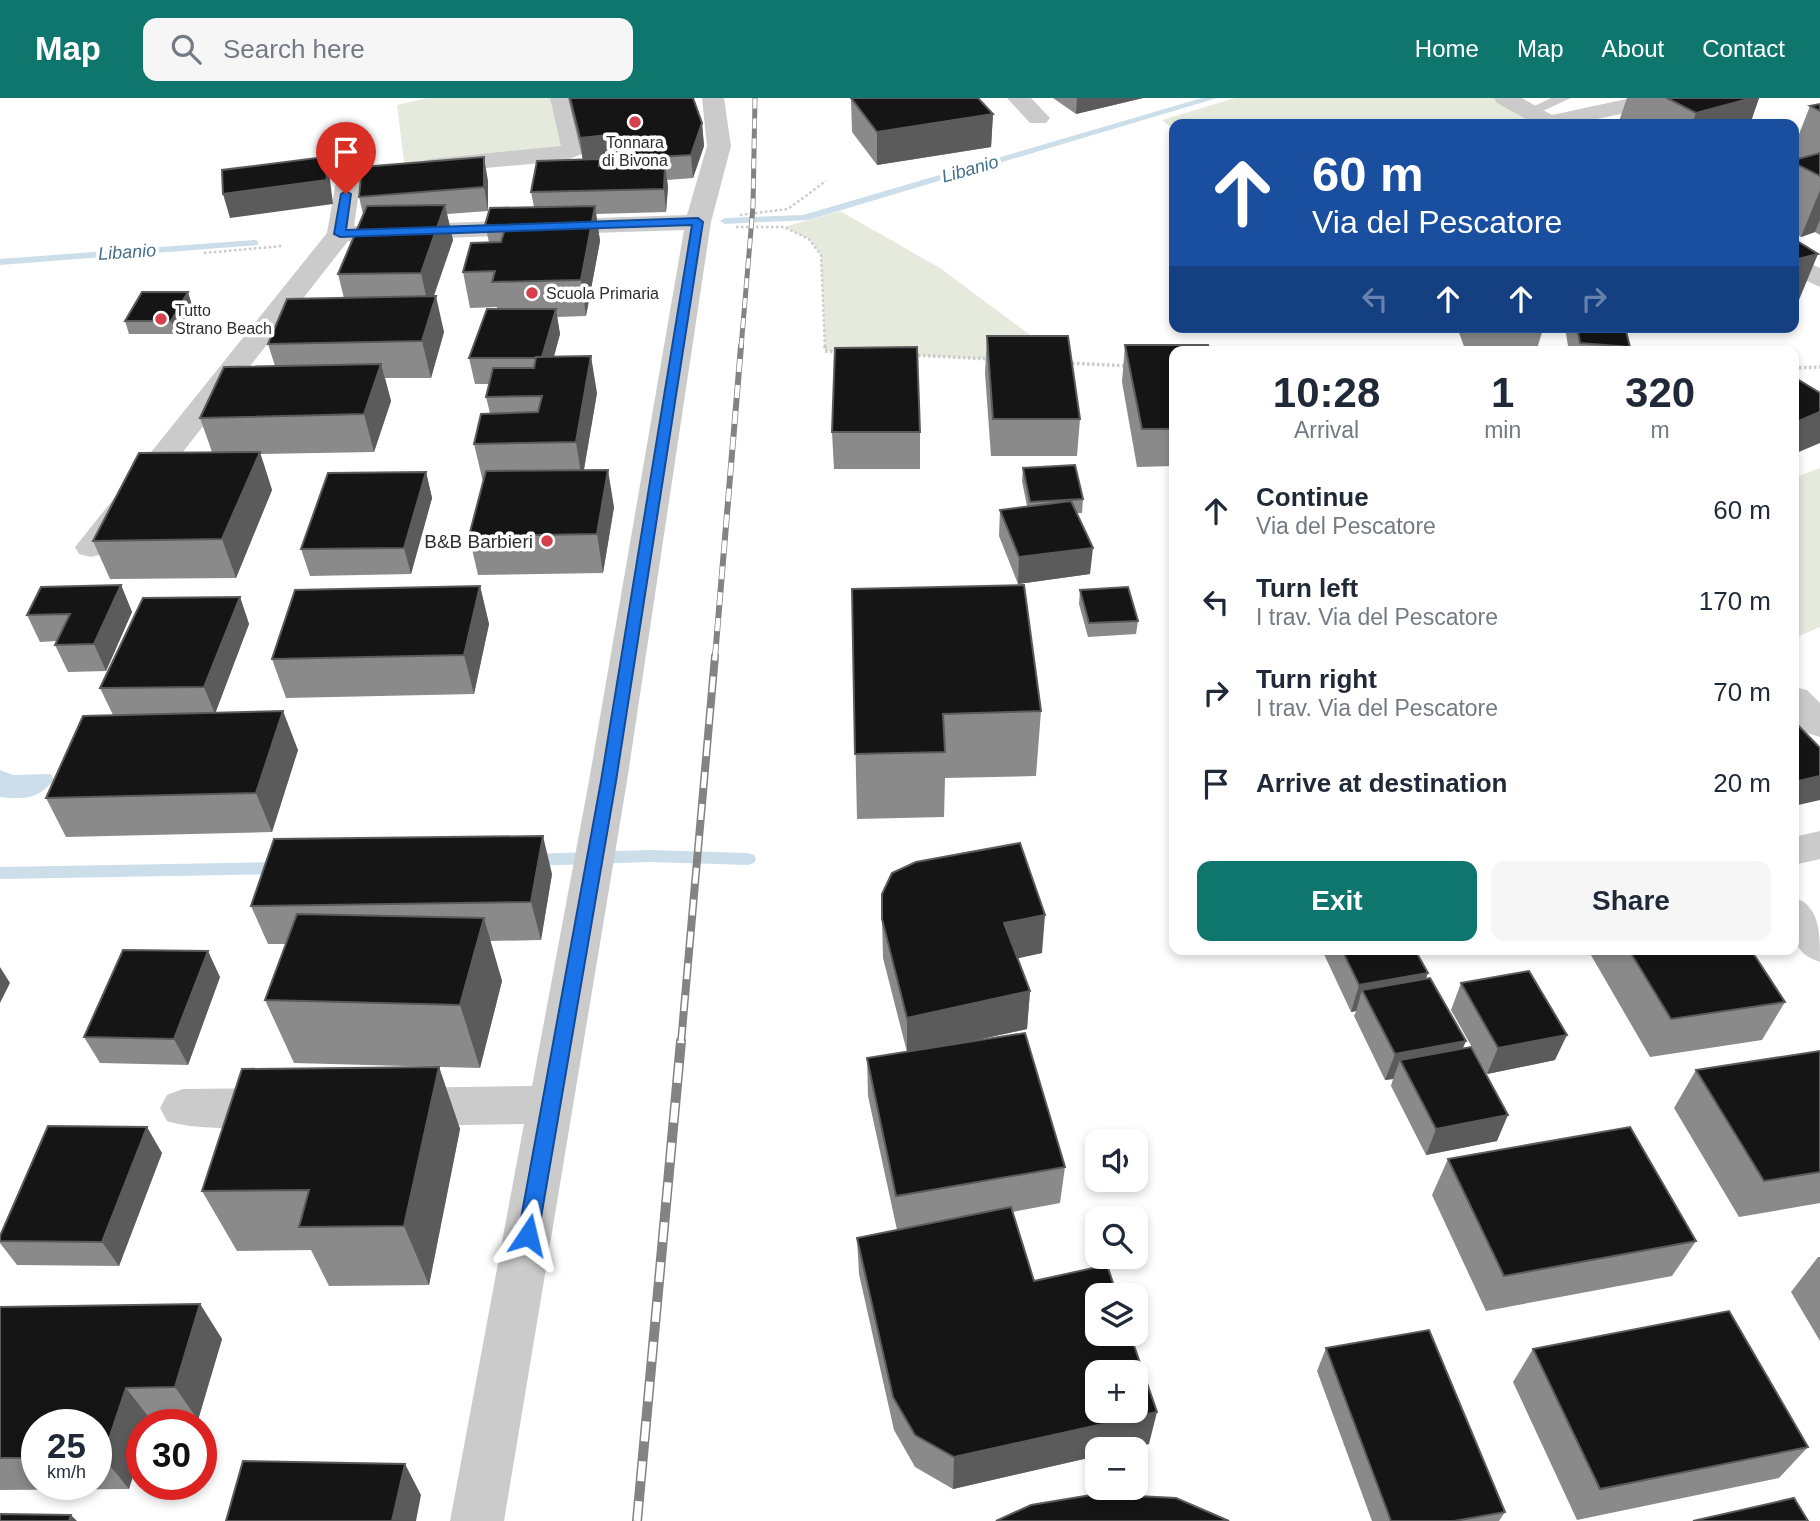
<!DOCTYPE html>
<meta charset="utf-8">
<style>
:root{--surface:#fff;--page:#f6f6f7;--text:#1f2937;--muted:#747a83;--accent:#0f766e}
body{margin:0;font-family:Helvetica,sans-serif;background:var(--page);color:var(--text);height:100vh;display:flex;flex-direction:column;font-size:26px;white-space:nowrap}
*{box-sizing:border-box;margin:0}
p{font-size:23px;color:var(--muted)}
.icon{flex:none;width:38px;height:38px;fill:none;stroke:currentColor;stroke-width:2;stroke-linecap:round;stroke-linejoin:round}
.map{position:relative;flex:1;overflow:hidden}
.sheet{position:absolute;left:1169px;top:248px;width:630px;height:609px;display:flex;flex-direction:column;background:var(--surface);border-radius:14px;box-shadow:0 4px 10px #0003}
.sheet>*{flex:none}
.top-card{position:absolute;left:1169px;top:21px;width:630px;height:214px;border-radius:14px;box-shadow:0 4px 10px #0003;background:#1a4fa0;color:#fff;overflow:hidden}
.fabs{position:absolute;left:1085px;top:1031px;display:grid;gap:14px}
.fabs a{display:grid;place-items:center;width:63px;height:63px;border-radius:14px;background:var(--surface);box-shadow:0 4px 10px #0003;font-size:35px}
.speed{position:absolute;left:21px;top:1311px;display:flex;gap:14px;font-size:35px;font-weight:700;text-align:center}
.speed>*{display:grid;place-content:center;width:91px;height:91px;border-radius:50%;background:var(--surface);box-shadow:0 4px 10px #0003;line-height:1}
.speed small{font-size:18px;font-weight:400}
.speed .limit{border:10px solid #d22;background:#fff;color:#111}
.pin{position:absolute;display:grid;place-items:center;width:60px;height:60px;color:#fff;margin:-72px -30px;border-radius:50% 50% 50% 0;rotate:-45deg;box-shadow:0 0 7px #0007}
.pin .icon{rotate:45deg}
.me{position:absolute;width:77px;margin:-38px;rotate:10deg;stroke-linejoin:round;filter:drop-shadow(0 0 5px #0008)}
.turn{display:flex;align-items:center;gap:24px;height:147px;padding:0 28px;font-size:32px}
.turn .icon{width:91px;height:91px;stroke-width:2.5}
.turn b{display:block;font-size:49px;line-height:60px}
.lanes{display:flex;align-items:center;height:66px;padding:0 28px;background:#0003;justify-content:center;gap:35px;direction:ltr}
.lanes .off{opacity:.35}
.eta{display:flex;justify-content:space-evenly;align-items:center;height:119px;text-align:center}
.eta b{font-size:42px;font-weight:600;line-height:49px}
.button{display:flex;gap:14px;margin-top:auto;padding:14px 28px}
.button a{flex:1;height:80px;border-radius:14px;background:var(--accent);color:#fff;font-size:28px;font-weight:600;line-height:80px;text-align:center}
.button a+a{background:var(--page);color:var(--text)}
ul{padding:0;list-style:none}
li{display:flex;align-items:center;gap:21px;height:91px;padding:0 28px}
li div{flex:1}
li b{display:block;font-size:26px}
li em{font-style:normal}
header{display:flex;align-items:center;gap:42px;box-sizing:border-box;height:98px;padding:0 35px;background:var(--accent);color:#fff}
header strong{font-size:33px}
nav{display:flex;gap:38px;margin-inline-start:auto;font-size:24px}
.search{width:490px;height:63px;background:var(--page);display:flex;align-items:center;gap:18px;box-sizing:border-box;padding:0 24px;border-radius:14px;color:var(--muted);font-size:26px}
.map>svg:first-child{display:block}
.green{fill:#e5eadd}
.water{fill:#cbdee9}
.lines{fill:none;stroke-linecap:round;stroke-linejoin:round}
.stream{fill:#cbdee9;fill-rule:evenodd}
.path-far1{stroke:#cbcbcb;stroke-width:2.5;stroke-dasharray:2.5 2.5;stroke-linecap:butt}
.path{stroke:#cbcbcb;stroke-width:3.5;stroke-dasharray:2.5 2.5;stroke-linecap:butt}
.service{fill:#cbcbcb;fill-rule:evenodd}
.minor{fill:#cbcbcb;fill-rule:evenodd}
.rail-far3-casing{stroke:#838383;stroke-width:5}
.rail-far2-casing{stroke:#838383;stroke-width:6}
.rail-far1-casing{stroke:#838383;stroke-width:8}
.rail-casing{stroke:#838383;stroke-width:10}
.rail-far3{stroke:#fff;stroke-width:3.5;stroke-dasharray:10;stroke-linecap:butt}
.rail-far2{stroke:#fff;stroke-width:4.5;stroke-dasharray:13;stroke-linecap:butt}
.rail-far1{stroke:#fff;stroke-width:5;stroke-dasharray:16;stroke-linecap:butt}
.rail{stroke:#fff;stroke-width:7;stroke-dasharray:20;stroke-linecap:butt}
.wall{fill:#8a8a8a;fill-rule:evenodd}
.shaded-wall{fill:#5b5b5b}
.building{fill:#151515;stroke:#5b5b5b;stroke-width:2;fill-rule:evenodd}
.route{fill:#1a73e8;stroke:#114b97;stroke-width:2}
.poi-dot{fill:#d6404d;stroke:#fff;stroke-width:2.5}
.labels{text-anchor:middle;stroke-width:7;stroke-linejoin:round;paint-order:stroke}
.far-poi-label{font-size:16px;fill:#2e2e2e;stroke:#fff;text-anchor:start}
.far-water-label{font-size:18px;font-style:italic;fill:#436f8a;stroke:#fff}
.poi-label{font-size:19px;fill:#2e2e2e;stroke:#fff;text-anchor:end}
</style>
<header>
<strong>Map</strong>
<div class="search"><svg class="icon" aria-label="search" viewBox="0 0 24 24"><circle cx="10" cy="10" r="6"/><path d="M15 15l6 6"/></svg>Search here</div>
<nav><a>Home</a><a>Map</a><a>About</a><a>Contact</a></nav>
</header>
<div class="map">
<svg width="1820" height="1423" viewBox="0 0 1820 1423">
<rect width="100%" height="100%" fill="#fff"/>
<g class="green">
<polygon points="427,0 561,0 574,51 405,71 397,7"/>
<polygon points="1235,0 1505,0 1551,26 1174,26 1174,32 1162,22"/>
<polygon points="840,113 940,170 1068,265 825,253 821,157 809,141 784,129"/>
<polygon points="1820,370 1820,529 1794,540 1794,380"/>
</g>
<path class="water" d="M0,672L13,677L51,676L54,682C38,701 24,702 0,699Z"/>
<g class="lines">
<g class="stream">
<polygon points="1202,0 1217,0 808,122 725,126 720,123 725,120 803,117"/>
<polygon points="254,142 258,143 258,147 0,167 0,161"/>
<polygon points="650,752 748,755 754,757 756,761 754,765 748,767 650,764 530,768 524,766 522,762 524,758 530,756"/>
<polygon points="283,764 289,766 291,770 289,774 283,776 0,781 0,769"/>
</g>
<g class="path-far1">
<polyline points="740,117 788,111 826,83"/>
<polyline points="736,129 784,129 809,141 821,157 825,250"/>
<polyline points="204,155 282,148"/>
</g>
<g class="path">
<polyline points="825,248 825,253 841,254"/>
<polyline points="913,257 992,261"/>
<polyline points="1067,265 1128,268"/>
<polyline points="1794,270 1820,269"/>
</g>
<polygon class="service" points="1551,0 1571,0 1534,17 1529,18 1522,14"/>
<g class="minor">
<polygon points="550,0 572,0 586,51 582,56 564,63 431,75 422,73 419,68 422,63 431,61 561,48"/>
<polygon points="702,0 724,0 731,48 711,124 627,683 504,1423 450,1423 524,1026 400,1028 384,1022 377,1009 384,996 400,990 532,988 589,683 684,132 348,143 103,456 91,459 79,456 75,449 327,135 339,66 342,61 351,59 360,61 363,66 354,128 687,117 707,48"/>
<polygon points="1007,0 1031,0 1050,20 1046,25 1030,25"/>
<polygon points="1494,0 1522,0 1552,17 1631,0 1674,0 1671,5 1574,26 1535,26 1497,5"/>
<polygon points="1794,158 1820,170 1820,189 1794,177"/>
<polygon points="1794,589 1807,592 1820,605 1820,639 1807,635 1794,622"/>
<polygon points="1820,733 1820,761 1794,767 1794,739"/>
<path d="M1794,799C1820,808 1820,835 1820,864C1786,853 1794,829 1794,799Z"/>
<path d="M280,990L296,996L303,1009L296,1022C268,1032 195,1033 167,1023L160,1010L167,997L183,991Z"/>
</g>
<defs>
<polyline id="rail-far3" points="741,250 753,108 755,0"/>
<polyline id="rail-far2" points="715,559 741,248"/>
<polyline id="rail-far1" points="681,945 715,558"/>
<polyline id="rail" points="637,1423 681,943"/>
</defs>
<use href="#rail-far3" class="rail-far3-casing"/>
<use href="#rail-far2" class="rail-far2-casing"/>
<use href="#rail-far1" class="rail-far1-casing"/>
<use href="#rail" class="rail-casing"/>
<use href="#rail-far3" class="rail-far3"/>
<use href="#rail-far2" class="rail-far2"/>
<use href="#rail-far1" class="rail-far1"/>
<use href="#rail" class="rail"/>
</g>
<g class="wall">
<path d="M568,0H693L702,25L704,48L693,80L667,82L668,89L666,114L596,116L600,143L586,218L557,219L560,236L554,259L597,295L584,372L614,409L603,475L478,477L469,438L483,384L474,346L490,315L486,299L490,286H475L469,260L497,211V209L470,210L463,174L489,144L485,127L534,109L531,94L583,62ZM620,59L622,67L600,68V61Z"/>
<polygon points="851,0 993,16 991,49 877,67 852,34"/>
<polygon points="1053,0 1143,0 1076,16"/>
<polygon points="1627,0 1759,0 1750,26 1618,26"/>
<polygon points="1820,6 1820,137 1815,134 1801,139 1794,135 1794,49 1810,8"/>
<polygon points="488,83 488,113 447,116 453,142 434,198 444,234 431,280 385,280 391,303 374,354 260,356 272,392 236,480 110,481 93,443 212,354 200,320 275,268 268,246 344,200 338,176 363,116 359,99"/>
<polygon points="192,207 176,236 129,236 125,223"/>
<polygon points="1457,229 1542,229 1543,231 1536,254 1466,254"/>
<polygon points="1565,229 1625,229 1630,249 1628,254 1569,254"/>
<polygon points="1714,229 1740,229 1726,233"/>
<polygon points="987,238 1080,321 1077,358 991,358 985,275"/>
<polygon points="1125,247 1174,254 1174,368 1137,369 1122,284"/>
<polygon points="832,334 920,334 920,371 834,371"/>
<polygon points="1023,370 1083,401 1082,415 1076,415 1090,476 1018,486 999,438 1000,412 1027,408 1022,383"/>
<polygon points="426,374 432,400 411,476 310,478 301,451"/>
<polygon points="1174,385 1174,420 1171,406"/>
<polygon points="121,487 132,514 106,573 68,574 55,547 57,543 40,544 27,517"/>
<polygon points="480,488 489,526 474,596 286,600 272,561"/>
<polygon points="852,491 1041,613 1036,678 945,680 944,719 857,721"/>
<polygon points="1080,492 1138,523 1136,536 1088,539 1079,506"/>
<polygon points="240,499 249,526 215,615 298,652 272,734 66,739 46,700 167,616 113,617 100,590"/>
<polygon points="552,776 541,842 490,843 502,883 480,970 294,965 265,902 286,846 268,846 251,808"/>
<polygon points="882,821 1042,855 1017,860 1030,893 1027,931 967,944 1065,1069 1060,1105 1012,1114 1034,1183 1149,1346 1097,1351 1097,1358 953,1391 915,1369 894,1332 859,1176 857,1140 897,1132 868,998 867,960 907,954 883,860"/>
<polygon points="1322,852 1415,852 1426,881 1463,950 1497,1043 1426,1057 1391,988 1393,981 1385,982 1354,918 1356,913 1351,914"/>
<polygon points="1588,852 1751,852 1785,904 1762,942 1650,959"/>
<polygon points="220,879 188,967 100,965 84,939"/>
<polygon points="1461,885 1555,962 1487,976 1451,912"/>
<polygon points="1820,953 1820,1105 1739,1119 1674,1010 1696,972"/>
<polygon points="439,969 460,1031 429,1187 329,1188 311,1152 237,1153 202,1093"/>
<polygon points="162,1055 119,1168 17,1167 0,1145 0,1138"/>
<polygon points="1448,1061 1696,1143 1672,1178 1486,1213 1432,1097"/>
<polygon points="1818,1159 1820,1159 1820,1243 1791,1194"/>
<path d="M200,1206L222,1241L198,1322H151L149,1326H142L129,1391L0,1392V1209ZM37,1326H96V1386H37Z"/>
<polygon points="1326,1250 1505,1414 1499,1423 1372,1423 1317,1273"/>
<polygon points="1533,1251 1808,1349 1779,1380 1577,1422 1513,1284"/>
</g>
<g class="shaded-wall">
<polygon points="1077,0 1143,0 1076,16"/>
<polygon points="1752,0 1759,0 1750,26 1692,26 1696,15"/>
<polygon points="993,16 991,49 877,67 877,34"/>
<polygon points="702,25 704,48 693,80 691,57"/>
<polygon points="617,36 620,59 600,61 603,85 599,68 583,63 580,40"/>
<polygon points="324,59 330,82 333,106 230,120 223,96"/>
<polygon points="484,59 488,83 488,113 484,89"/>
<polygon points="665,66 668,89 666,114 664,91"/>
<polygon points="1820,92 1820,122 1815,134 1801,139"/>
<polygon points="445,107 453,142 429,211 421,175"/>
<polygon points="595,108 600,143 586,218 581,182"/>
<polygon points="1818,156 1794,214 1794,162"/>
<polygon points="188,194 192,207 176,236 171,223"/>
<polygon points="436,198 444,234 431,280 422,243"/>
<polygon points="556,211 560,236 546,286 541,260"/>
<polygon points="1728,229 1740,229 1726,233"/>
<polygon points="591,258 597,295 582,382 576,344"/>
<polygon points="381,266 391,303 374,354 364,316"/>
<polygon points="1820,314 1820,345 1794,356 1794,325"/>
<polygon points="260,354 272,392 236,480 222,441"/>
<polygon points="608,372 614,409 603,475 597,436"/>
<polygon points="426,374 432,400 411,476 404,450"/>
<polygon points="1093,450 1090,476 1018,486 1019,459"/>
<polygon points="121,487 132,514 106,573 94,546"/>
<polygon points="480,488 489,526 474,596 464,557"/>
<polygon points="240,499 249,526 215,616 204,589"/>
<polygon points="283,613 298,652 272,734 256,695"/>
<polygon points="1820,678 1820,702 1794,708 1794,684"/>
<polygon points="543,738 552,776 541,842 531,804"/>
<polygon points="1045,817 1042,855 1001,864 1004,825"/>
<polygon points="484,820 502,883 480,970 460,907"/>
<polygon points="208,853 220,879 188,967 174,941"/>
<polygon points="0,869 10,885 0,905"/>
<polygon points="1428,875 1419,901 1362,892 1356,913 1351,914 1359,887"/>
<polygon points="1030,893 1027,931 907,957 907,920"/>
<polygon points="1567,937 1555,962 1487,976 1498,950"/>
<polygon points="1466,943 1455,969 1400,962 1393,981 1385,982 1395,956"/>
<polygon points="439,969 460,1031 429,1187 404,1128"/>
<polygon points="1508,1017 1497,1043 1426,1057 1436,1031"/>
<polygon points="147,1029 162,1055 119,1168 102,1144"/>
<polygon points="200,1206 222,1241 198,1322 175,1289"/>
<polygon points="126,1290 151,1322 149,1326 142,1326 142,1351 129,1391 103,1359"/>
<polygon points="1157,1314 1149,1346 1128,1351 1097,1351 1097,1358 953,1391 954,1359"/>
<polygon points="405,1366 421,1397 416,1423 392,1423"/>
<polygon points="71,1417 77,1423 69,1423"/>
</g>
<g class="building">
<polygon points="570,0 693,0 702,25 691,57 623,61 617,36 580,40"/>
<polygon points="851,0 978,0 993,16 877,34"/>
<polygon points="1667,0 1752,0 1696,15"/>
<polygon points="1820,6 1820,13 1810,8"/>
<polygon points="1820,55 1820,78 1794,65 1794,62"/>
<polygon points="324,59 327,82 223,96 222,72"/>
<polygon points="484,59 484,89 359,99 362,69"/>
<polygon points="600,61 599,68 665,66 664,91 531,94 537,63"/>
<polygon points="445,107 421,175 338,176 367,108"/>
<polygon points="595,108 581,182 492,184 495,173 463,174 471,145 501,144 506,127 485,127 490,110"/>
<polygon points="1794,141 1818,156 1794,162"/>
<polygon points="142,194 188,194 171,223 125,223"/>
<polygon points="436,198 422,243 268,246 287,201"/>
<polygon points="487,211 556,211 542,259 536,259 535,260 469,260"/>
<polygon points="1484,229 1542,229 1543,231"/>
<polygon points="1577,229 1625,229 1630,249 1580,245"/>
<polygon points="987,238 1068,238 1080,321 993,321"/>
<polygon points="1125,247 1208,247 1210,254 1174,254 1174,331 1142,331"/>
<polygon points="917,249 920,334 832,334 835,250"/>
<polygon points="591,258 576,344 474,346 481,316 538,314 542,298 486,299 493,270 534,270 536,259"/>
<polygon points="381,266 364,316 200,320 224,269"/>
<polygon points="1794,279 1820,295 1820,314 1794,325"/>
<polygon points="260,354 222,441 93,443 139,355"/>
<polygon points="1075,367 1083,401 1030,404 1023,370"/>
<polygon points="608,372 597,436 469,438 486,373"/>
<polygon points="426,374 404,450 301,451 328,375"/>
<polygon points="1071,403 1093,450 1019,459 1000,412"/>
<polygon points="121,487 94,546 55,547 70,516 27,517 41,489"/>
<polygon points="1024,487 1041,613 943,616 945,654 855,656 852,491"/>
<polygon points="480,488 464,557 272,561 295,492"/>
<polygon points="1128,489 1138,523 1089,525 1080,492"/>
<polygon points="240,499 204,589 100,590 143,500"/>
<polygon points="283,613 256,695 46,700 83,618"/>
<polygon points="1794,623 1820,650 1820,678 1794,684"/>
<polygon points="543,738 531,804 251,808 274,741"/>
<polygon points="1020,745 1045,817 1004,825 1030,893 907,920 882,821 882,796 892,775 916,764"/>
<polygon points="297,816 484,820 460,907 265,902"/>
<polygon points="123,852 208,853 174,941 84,939"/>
<polygon points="1342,852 1415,852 1428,875 1359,887"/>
<polygon points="1629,852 1751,852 1785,904 1671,921"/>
<polygon points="1529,873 1567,937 1498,950 1461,885"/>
<polygon points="1430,880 1466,943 1395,956 1362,892"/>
<polygon points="1025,935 1065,1069 896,1098 867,960"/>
<polygon points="1471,949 1508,1017 1436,1031 1400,962"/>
<polygon points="1820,953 1820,1074 1764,1083 1696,972"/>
<polygon points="439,969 404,1128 299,1129 309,1092 202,1093 242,971"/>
<polygon points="48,1028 147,1029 102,1144 0,1143 0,1138"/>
<polygon points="1630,1029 1696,1143 1504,1178 1448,1061"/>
<path d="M1011,1109L1034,1183L1107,1167L1117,1197H1097V1236H1130L1157,1314L954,1359L915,1337L893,1299L857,1140ZM1097,1274H1136V1312H1097Z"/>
<polygon points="200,1206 175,1289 126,1290 103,1359 96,1359 96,1326 37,1326 37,1360 0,1360 0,1209"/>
<polygon points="1729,1213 1808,1349 1600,1391 1533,1251"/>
<polygon points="1429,1232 1505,1414 1454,1423 1391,1423 1326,1250"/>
<polygon points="243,1363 405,1366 392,1423 226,1423"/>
<polygon points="1097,1396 1176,1400 1229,1423 996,1423 1031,1407"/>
<polygon points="1794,1400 1808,1423 1693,1423"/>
<polygon points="0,1416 71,1417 69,1423 0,1423"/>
</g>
<polygon class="route" points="346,93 351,96 346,132 698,120 703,124 616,683 538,1137 535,1144 528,1146 521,1144 518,1137 601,683 692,127 340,139 334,136 341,96"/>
<g class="poi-dot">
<circle cx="635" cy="24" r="7"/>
<circle cx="532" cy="195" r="7"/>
<circle cx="161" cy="221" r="7"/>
<circle cx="547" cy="443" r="7"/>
</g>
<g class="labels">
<g class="far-poi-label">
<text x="635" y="50" text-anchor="middle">Tonnara<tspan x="635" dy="18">di Bivona</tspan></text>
<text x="546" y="201">Scuola Primaria</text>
<text x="175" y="218">Tutto<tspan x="175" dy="18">Strano Beach</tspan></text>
</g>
<g class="far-water-label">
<text transform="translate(970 71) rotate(-16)" y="6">Libanio</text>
<text transform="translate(127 154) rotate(-4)" y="6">Libanio</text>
</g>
<g class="poi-label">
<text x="533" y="450">B&amp;B Barbieri</text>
</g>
</g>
</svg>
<div class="fabs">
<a><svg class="icon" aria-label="sound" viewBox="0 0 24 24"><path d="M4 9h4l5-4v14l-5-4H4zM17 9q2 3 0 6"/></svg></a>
<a><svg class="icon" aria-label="search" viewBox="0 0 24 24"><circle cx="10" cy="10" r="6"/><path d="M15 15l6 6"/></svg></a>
<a><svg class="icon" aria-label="layers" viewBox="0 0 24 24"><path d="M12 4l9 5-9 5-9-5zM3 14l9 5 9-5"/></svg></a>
<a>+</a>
<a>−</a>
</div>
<div class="speed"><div>25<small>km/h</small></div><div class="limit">30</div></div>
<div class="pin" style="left:346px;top:96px;background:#d93025"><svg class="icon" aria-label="arrive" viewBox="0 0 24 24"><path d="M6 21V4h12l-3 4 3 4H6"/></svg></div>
<svg class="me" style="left:528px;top:1137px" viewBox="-20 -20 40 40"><path d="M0-17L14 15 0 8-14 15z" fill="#1a73e8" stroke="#fff" stroke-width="4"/></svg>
<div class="top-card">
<div class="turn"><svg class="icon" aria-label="ahead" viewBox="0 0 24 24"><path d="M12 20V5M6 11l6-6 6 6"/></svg><div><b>60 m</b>Via del Pescatore</div></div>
<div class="lanes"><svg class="icon off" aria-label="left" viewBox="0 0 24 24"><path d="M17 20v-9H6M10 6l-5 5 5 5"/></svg><svg class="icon" aria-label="ahead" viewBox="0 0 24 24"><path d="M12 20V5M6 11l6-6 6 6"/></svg><svg class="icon" aria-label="ahead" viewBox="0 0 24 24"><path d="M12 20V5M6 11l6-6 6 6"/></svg><svg class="icon off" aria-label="right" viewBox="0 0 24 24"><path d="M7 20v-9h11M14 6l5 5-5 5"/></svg></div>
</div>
<section class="sheet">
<div class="eta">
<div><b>10:28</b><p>Arrival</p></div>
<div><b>1</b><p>min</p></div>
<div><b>320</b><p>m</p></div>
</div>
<ul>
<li><svg class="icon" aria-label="ahead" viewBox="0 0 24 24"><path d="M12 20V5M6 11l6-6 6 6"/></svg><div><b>Continue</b><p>Via del Pescatore</p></div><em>60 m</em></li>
<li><svg class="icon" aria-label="left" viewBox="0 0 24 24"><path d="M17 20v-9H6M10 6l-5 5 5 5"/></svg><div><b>Turn left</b><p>I trav. Via del Pescatore</p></div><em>170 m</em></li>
<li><svg class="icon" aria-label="right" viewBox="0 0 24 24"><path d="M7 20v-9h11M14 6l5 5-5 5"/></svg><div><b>Turn right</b><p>I trav. Via del Pescatore</p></div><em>70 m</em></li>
<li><svg class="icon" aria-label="arrive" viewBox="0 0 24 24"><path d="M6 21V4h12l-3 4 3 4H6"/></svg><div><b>Arrive at destination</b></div><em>20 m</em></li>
</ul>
<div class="button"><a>Exit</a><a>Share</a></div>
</section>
</div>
